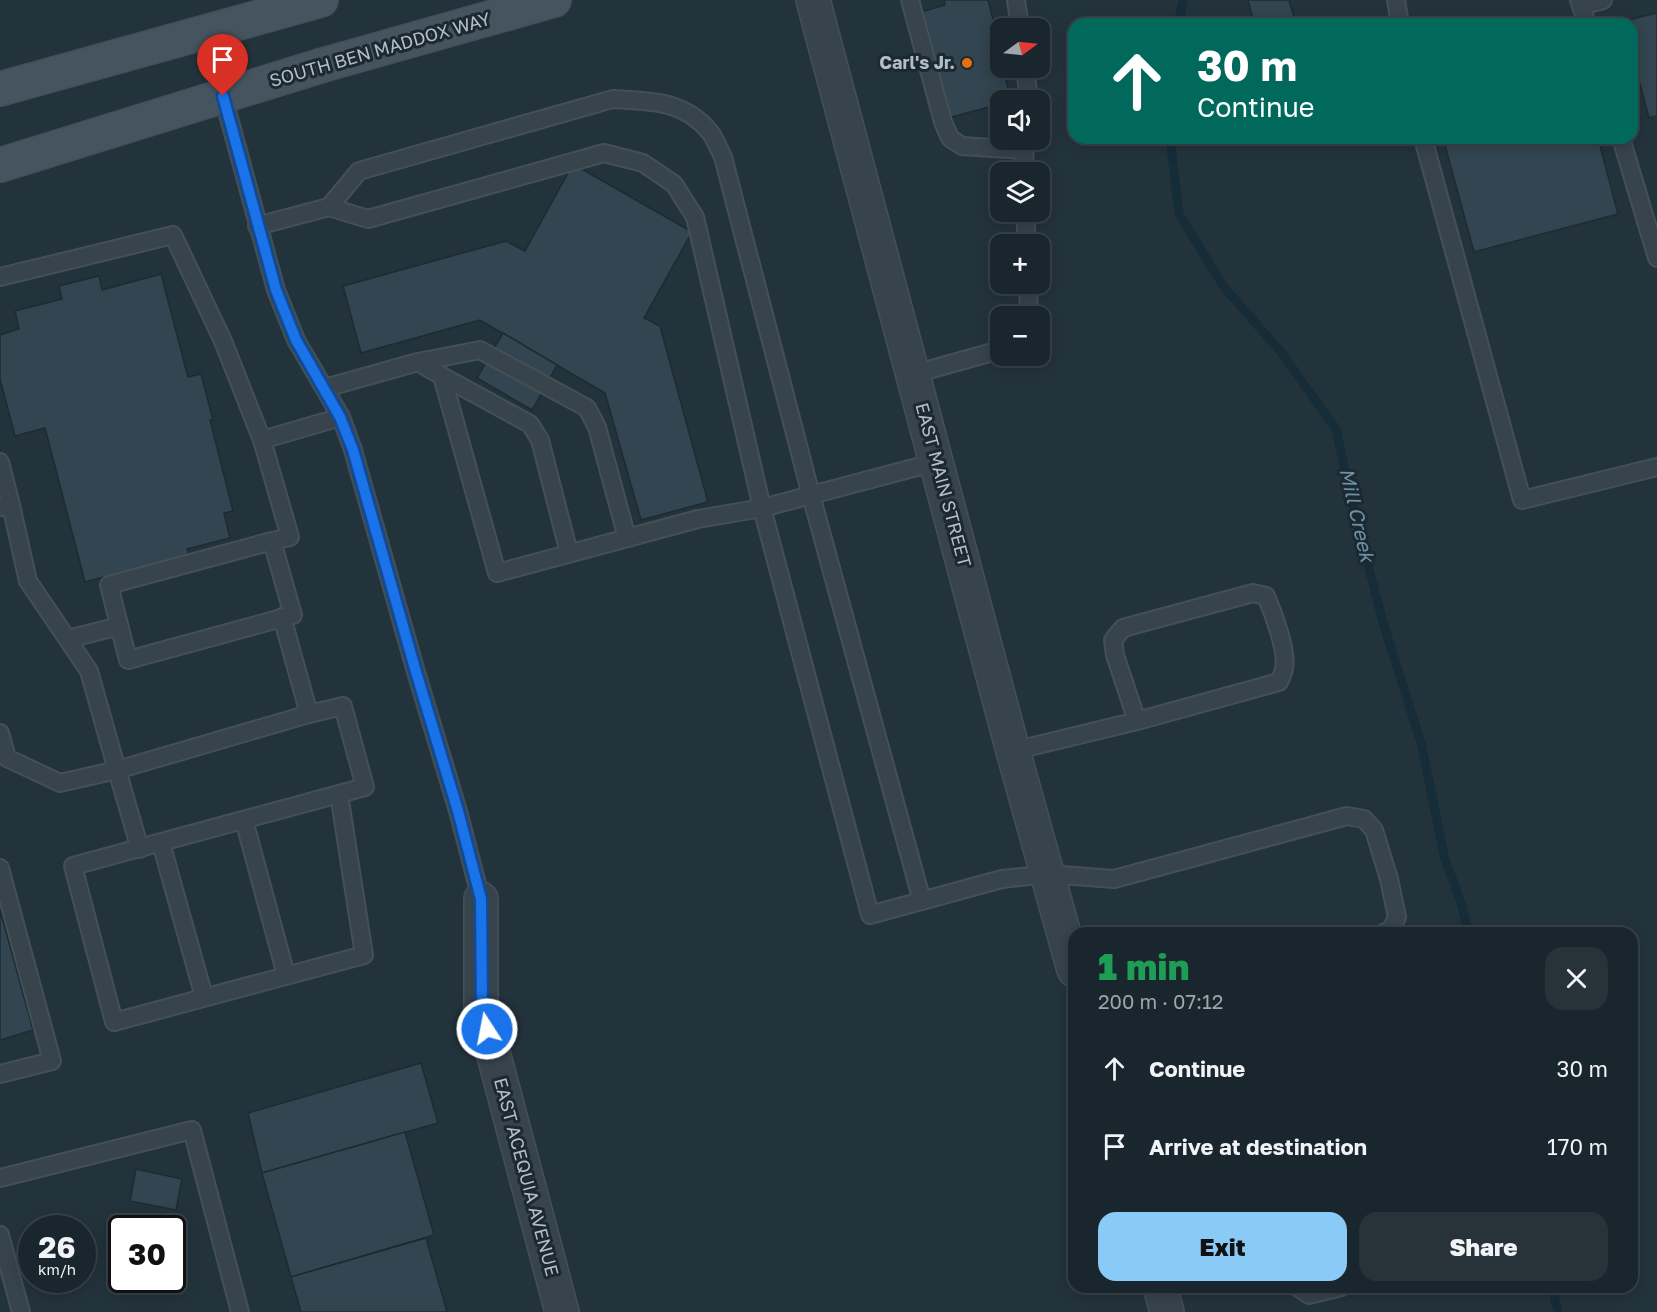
<!DOCTYPE html>
<meta charset="utf-8">
<style>
:root{--surface:#1a262d;--page:#273239;--text:#f1f3f6;--muted:#9fa5aa;--line:#384349;--accent:#89caf6}
body{margin:0;font-family:"Golos Text",sans-serif;background:var(--page);color:var(--text);height:100vh;display:flex;flex-direction:column;font-size:22px;white-space:nowrap}
*{box-sizing:border-box;margin:0}
p{font-size:20px;color:var(--muted)}
.icon{flex:none;width:33px;height:33px;fill:none;stroke:currentColor;stroke-width:2;stroke-linecap:round;stroke-linejoin:round}
.map{position:relative;flex:1;overflow:hidden}
.side{position:absolute;left:1068px;top:927px;width:570px;height:366px;display:flex;flex-direction:column;background:var(--surface);border-radius:18px;box-shadow:0 3px 15px #0003,0 0 0 2px var(--line)}
.side>*{flex:none}
.hud{position:absolute;left:1068px;top:18px;width:570px;height:126px;border-radius:18px;box-shadow:0 3px 15px #0003,0 0 0 2px var(--line);background:#00695c;color:#fff;overflow:hidden}
.needle{width:39px;rotate:75deg}
.controls{position:absolute;left:990px;top:18px;display:grid;gap:12px}
.controls a{display:grid;place-items:center;width:60px;height:60px;border-radius:12px;background:var(--surface);box-shadow:0 3px 15px #0003,0 0 0 2px var(--line);font-size:30px}
.speed{position:absolute;left:18px;top:1215px;display:flex;gap:12px;font-size:30px;font-weight:700;text-align:center}
.speed>*{display:grid;place-content:center;width:78px;height:78px;border-radius:50%;background:var(--surface);box-shadow:0 3px 15px #0003,0 0 0 2px var(--line);line-height:1}
.speed small{font-size:15px;font-weight:400}
.speed .limit{border:3px solid #111;border-radius:9px;background:#fff;color:#111}
.pin{position:absolute;display:grid;place-items:center;width:51px;height:51px;color:#fff;margin:-62px -26px;border-radius:50% 50% 50% 0;rotate:-45deg;box-shadow:0 0 6px #0007}
.pin .icon{rotate:45deg}
.me{position:absolute;width:66px;margin:-33px;rotate:349deg;stroke-linejoin:round;filter:drop-shadow(0 0 4px #0008)}
.turn{display:flex;align-items:center;gap:21px;height:126px;padding:0 30px;font-size:27px}
.turn .icon{width:78px;height:78px;stroke-width:2.5}
.turn b{display:block;font-size:42px;line-height:51px}
.round{display:grid;place-items:center;flex:none;width:63px;height:63px;border-radius:18px;background:var(--page)}
.summary{display:flex;align-items:center;justify-content:space-between;height:102px;padding:0 30px}
h1{font-size:36px;font-weight:800;line-height:45px;color:#1e9e55}
.primary-button{display:flex;gap:12px;margin-top:auto;padding:12px 30px}
.primary-button a{flex:1;height:69px;border-radius:18px;background:var(--accent);color:#111;font-size:24px;font-weight:800;line-height:69px;text-align:center}
.primary-button a+a{background:var(--page);color:var(--text)}
ul{padding:0;list-style:none}
li{display:flex;align-items:center;gap:18px;height:78px;padding:0 30px}
li div{flex:1}
li b{display:block;font-size:22px}
li em{font-style:normal}
.map>svg:first-child{display:block}
.lines{fill:none;stroke-linecap:round;stroke-linejoin:round}
.stream{stroke:#172c39;stroke-width:9}
.building{fill:#324550;stroke:#1e2b33;stroke-width:1.5}
.service-casing{stroke:#435058;stroke-width:20}
.minor-casing{stroke:#435058;stroke-width:36}
.tertiary-casing{stroke:#435058;stroke-width:36}
.secondary-casing{stroke:#435058;stroke-width:36}
.service{stroke:#37444c;stroke-width:16}
.minor{stroke:#37444c;stroke-width:33}
.tertiary{stroke:#37444c;stroke-width:33}
.secondary{stroke:#45545f;stroke-width:33}
.route-casing{stroke:#114b97;stroke-width:15}
.route{stroke:#1a73e8;stroke-width:10}
.food-dot{fill:#e8710a;stroke:#1c2931;stroke-width:2}
.labels{text-anchor:middle;stroke-width:6;stroke-linejoin:round;paint-order:stroke}
.street-label{font-size:18px;fill:#b3bfc8;stroke:#1c2931}
.poi-label{font-size:18px;font-weight:bold;fill:#b3bfc8;stroke:#1c2931;text-anchor:end}
.water-label{font-size:20px;font-style:italic;fill:#6c91a6;stroke:#1c2931}
</style>
<div class="map">
<svg width="1657" height="1312" viewBox="0 0 1657 1312">
<rect width="100%" height="100%" fill="#23333c"/>
<g class="lines">
<g class="stream">
<polyline points="1178,24 1183,0"/>
<polyline points="1170,138 1179,214 1224,287 1281,352 1336,429 1351,498 1382,619 1421,743 1445,859 1462,906 1468,933"/>
<polyline points="1552,1287 1558,1312"/>
</g>
</g>
<g class="building">
<polygon points="944,0 988,0 994,23 998,22 1000,33 1000,51 999,52 1000,68 1003,68 1011,100 1000,100 1000,104 948,118 921,12 945,5"/>
<polygon points="1248,0 1289,0 1296,24 1254,24"/>
<polygon points="1657,13 1657,116 1649,118 1632,54 1632,24 1624,24 1623,21"/>
<polygon points="1443,138 1598,138 1618,214 1474,252"/>
<polygon points="573,164 692,232 644,318 660,326 708,502 641,520 605,393 480,320 361,353 343,286 506,241 525,251"/>
<polygon points="161,274 188,377 201,374 213,420 210,420 233,511 224,513 230,538 187,549 189,555 85,582 45,428 15,436 0,379 0,335 19,329 15,311 62,299 59,286 99,276 102,290"/>
<polygon points="503,333 557,365 532,410 477,378"/>
<polygon points="0,910 33,1030 0,1040"/>
<polygon points="421,1063 438,1123 262,1173 248,1113"/>
<polygon points="405,1132 434,1235 291,1277 262,1173"/>
<polygon points="136,1169 182,1179 176,1210 130,1201"/>
<polygon points="426,1238 447,1312 301,1312 291,1277"/>
</g>
<g class="lines">
<defs>
<g id="service">
<polyline points="910,0 943,122 950,138 962,146 1023,150"/>
<polyline points="1016,0 1020,28"/>
<polyline points="1396,0 1400,24"/>
<polyline points="1579,0 1587,24"/>
<polyline points="1581,6 1603,0"/>
<polyline points="1025,68 1029,100"/>
<polyline points="223,96 276,290 296,340 341,417 353,450 416,672 458,811 481,899"/>
<polyline points="1423,138 1522,500 1657,467"/>
<polyline points="1621,138 1657,258"/>
<polyline points="1024,172 1025,141"/>
<polyline points="329,207 368,219 604,153 643,163 674,184 695,217 762,508 870,915 1002,879 1048,874 1114,879 1347,816 1364,819 1374,830 1389,879 1397,917 1391,930 1383,933"/>
<polyline points="1025,212 1027,244"/>
<path d="M257,226L329,207L359,171L613,99C650,101 684,100 710,132C715,139 719,149 723,157L811,495L922,901"/>
<polyline points="0,277 173,235 223,341 262,440 341,417"/>
<polyline points="1028,284 1029,316"/>
<polyline points="418,362 480,350 587,408 597,427 627,538"/>
<polyline points="914,374 1000,350"/>
<polyline points="442,376 530,424 540,440 569,553"/>
<polyline points="325,388 418,362 442,376 497,573 698,519 762,508 936,462"/>
<polyline points="262,440 290,537 272,541 109,585 128,660 293,615 272,541"/>
<polyline points="0,462 11,505 2,507"/>
<polyline points="282,617 309,714 343,706 365,787 339,794 364,955 114,1022 73,866 339,794"/>
<polyline points="68,639 119,626"/>
<polyline points="0,733 7,758 60,783 117,770 89,671 28,581 11,505"/>
<path d="M1013,751L1137,721L1279,682C1281,678 1283,673 1284,669C1288,652 1273,612 1266,596L1253,593L1123,628L1113,640L1115,655L1137,721"/>
<polyline points="244,820 286,975"/>
<polyline points="161,843 204,997"/>
<polyline points="140,849 117,770 309,714"/>
<polyline points="0,868 52,1061 0,1074"/>
<polyline points="0,1178 192,1130 240,1312"/>
<polyline points="0,1235 21,1312"/>
<polyline points="1297,1287 1309,1295 1342,1287"/>
</g>
<polyline id="minor" points="481,899 481,1007 562,1312"/>
<g id="tertiary">
<polyline points="813,0 1013,751 1074,970"/>
<polyline points="1160,1287 1167,1312"/>
</g>
<g id="secondary">
<polyline points="0,89 321,0"/>
<polyline points="0,165 323,65 554,0"/>
</g>
</defs>
<use href="#service" class="service-casing"/>
<use href="#minor" class="minor-casing"/>
<use href="#tertiary" class="tertiary-casing"/>
<use href="#secondary" class="secondary-casing"/>
<use href="#service" class="service"/>
<use href="#minor" class="minor"/>
<use href="#tertiary" class="tertiary"/>
<use href="#secondary" class="secondary"/>
</g>
<g class="lines">
<defs>
<polyline id="route" points="223,96 276,290 296,340 340,417 353,450 416,672 458,811 481,899 482,1007 487,1029"/>
</defs>
<use href="#route" class="route-casing"/>
<use href="#route" class="route"/>
</g>
<circle class="food-dot" cx="967" cy="63" r="6"/>
<g class="labels">
<g class="street-label">
<text transform="translate(380 50) rotate(-16)" y="6">SOUTH BEN MADDOX WAY</text>
<text transform="translate(943 485) rotate(75)" y="6">EAST MAIN STREET</text>
<text transform="translate(526 1177) rotate(75)" y="6">EAST ACEQUIA AVENUE</text>
</g>
<g class="poi-label">
<text x="955" y="69">Carl's Jr.</text>
</g>
<g class="water-label">
<text transform="translate(1357 515) rotate(77)" y="7">Mill Creek</text>
</g>
</g>
</svg>
<div class="controls">
<a><svg class="needle" viewBox="-14 -14 28 28"><path d="M0-13l5 13h-10z" fill="#e53935"/><path d="M0 13l5-13h-10z" fill="#9fa5aa"/></svg></a>
<a><svg class="icon" aria-label="sound" viewBox="0 0 24 24"><path d="M4 9h4l5-4v14l-5-4H4zM17 9q2 3 0 6"/></svg></a>
<a><svg class="icon" aria-label="layers" viewBox="0 0 24 24"><path d="M12 4l9 5-9 5-9-5zM3 14l9 5 9-5"/></svg></a>
<a>+</a>
<a>−</a>
</div>
<div class="speed"><div>26<small>km/h</small></div><div class="limit">30</div></div>
<div class="pin" style="left:223px;top:96px;background:#d93025"><svg class="icon" aria-label="arrive" viewBox="0 0 24 24"><path d="M6 21V4h12l-3 4 3 4H6"/></svg></div>
<svg class="me" style="left:487px;top:1029px" viewBox="-20 -20 40 40"><circle r="17" fill="#1a73e8" stroke="#fff" stroke-width="3"/><path d="M0-11L8 9 0 5-8 9z" fill="#fff"/></svg>
<div class="hud">
<div class="turn"><svg class="icon" aria-label="ahead" viewBox="0 0 24 24"><path d="M12 20V5M6 11l6-6 6 6"/></svg><div><b>30 m</b>Continue</div></div>
</div>
<section class="side">
<div class="summary"><div><h1>1 min</h1><p>200 m · 07:12</p></div><a class="round"><svg class="icon" aria-label="close" viewBox="0 0 24 24"><path d="M6 6l12 12M18 6L6 18"/></svg></a></div>
<ul>
<li><svg class="icon" aria-label="ahead" viewBox="0 0 24 24"><path d="M12 20V5M6 11l6-6 6 6"/></svg><div><b>Continue</b></div><em>30 m</em></li>
<li><svg class="icon" aria-label="arrive" viewBox="0 0 24 24"><path d="M6 21V4h12l-3 4 3 4H6"/></svg><div><b>Arrive at destination</b></div><em>170 m</em></li>
</ul>
<div class="primary-button"><a>Exit</a><a>Share</a></div>
</section>
</div>
